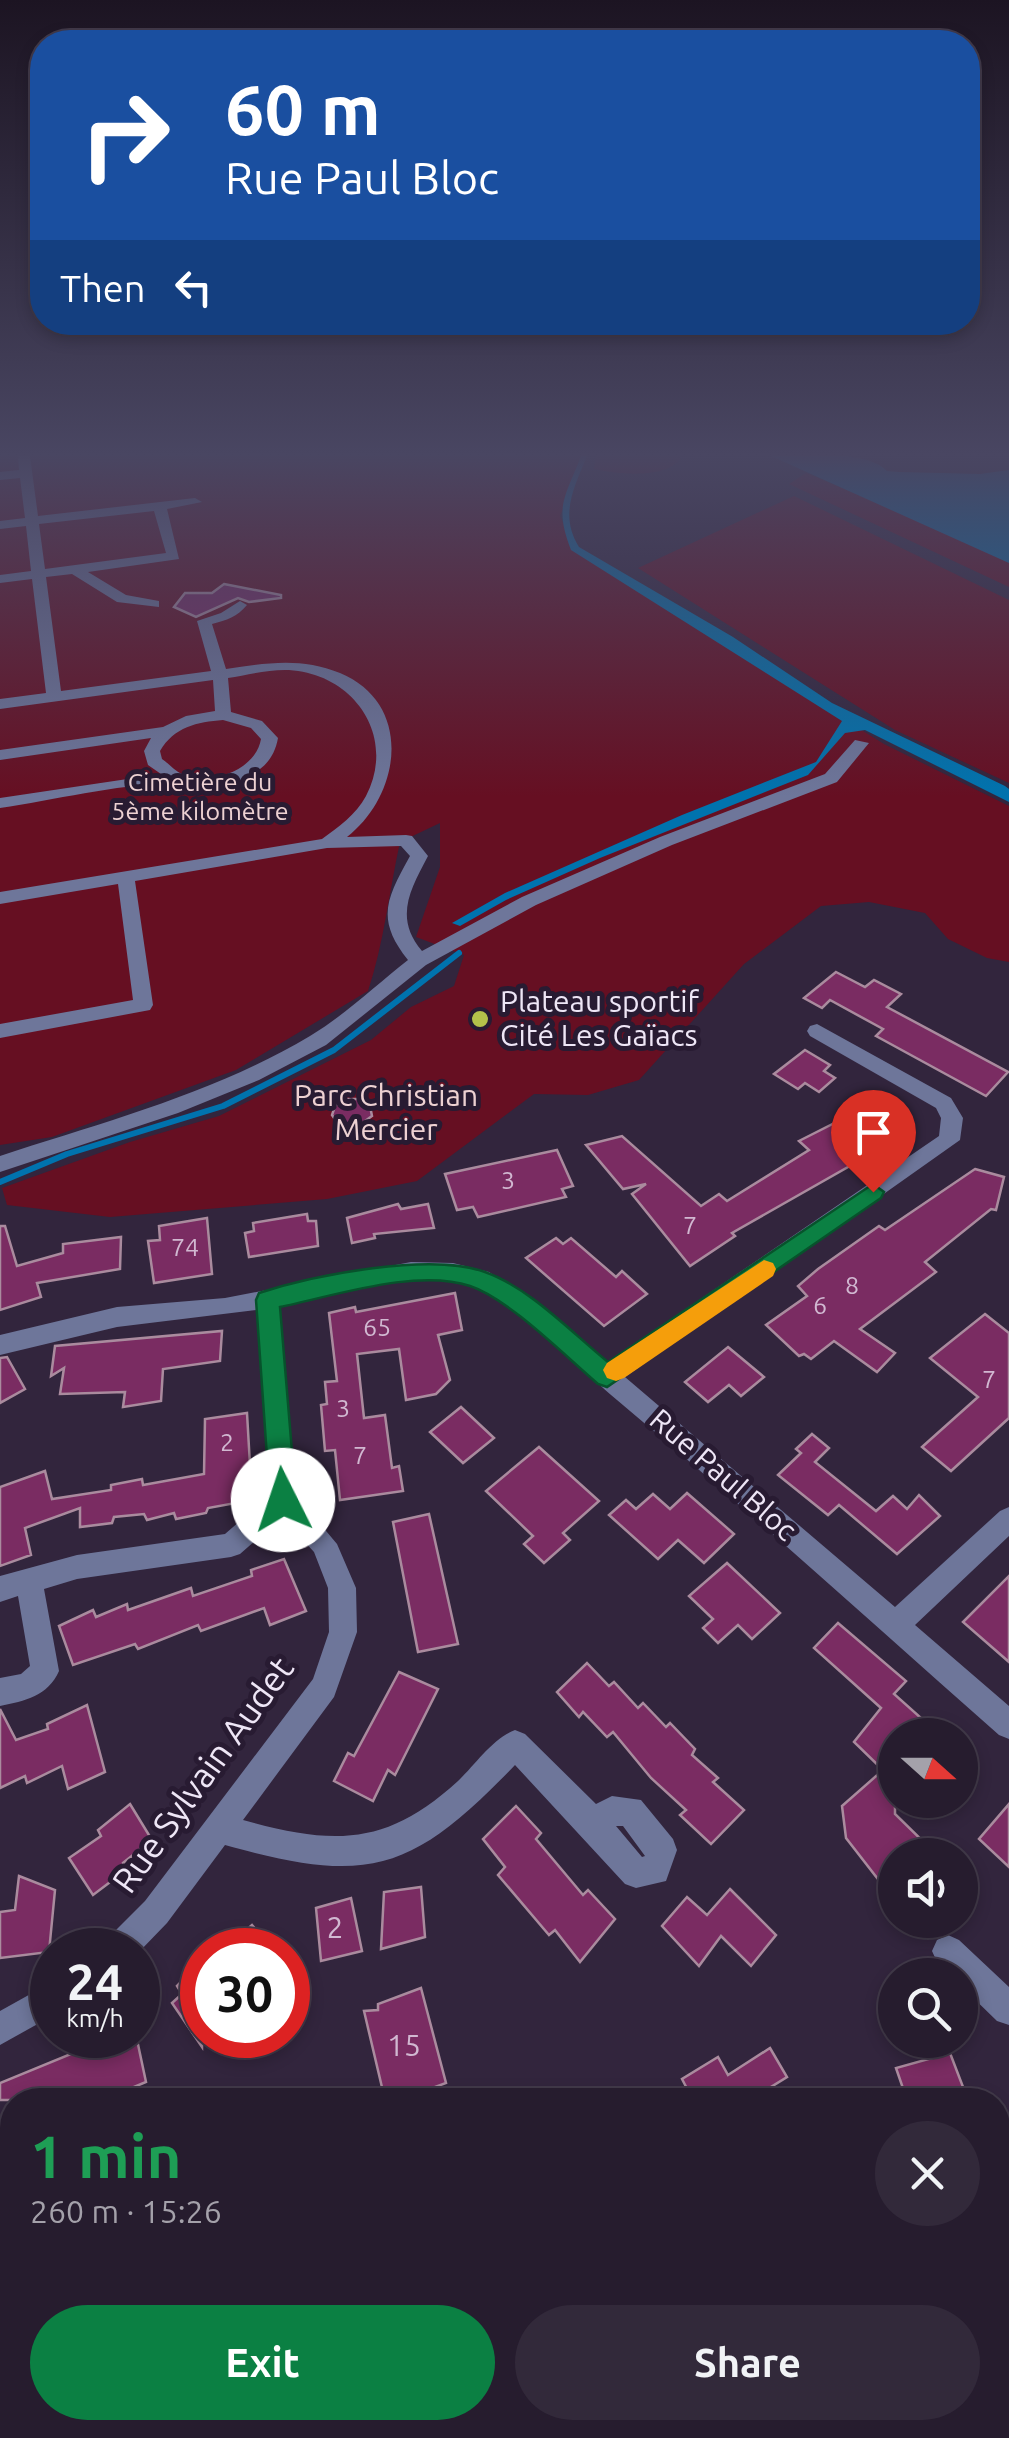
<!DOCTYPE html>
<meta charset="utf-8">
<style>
:root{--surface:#261c2e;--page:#32293a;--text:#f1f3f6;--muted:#a4a1aa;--line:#423a4a;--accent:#0b8043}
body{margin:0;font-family:Ubuntu,sans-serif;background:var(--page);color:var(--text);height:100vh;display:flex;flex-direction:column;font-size:38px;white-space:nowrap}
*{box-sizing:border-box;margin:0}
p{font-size:32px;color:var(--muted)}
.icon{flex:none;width:55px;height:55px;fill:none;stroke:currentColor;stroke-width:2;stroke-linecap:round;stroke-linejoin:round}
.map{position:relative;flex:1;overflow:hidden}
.details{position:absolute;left:0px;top:2088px;width:1010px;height:352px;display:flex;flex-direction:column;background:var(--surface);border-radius:40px 40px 0 0;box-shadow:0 5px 15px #0003,0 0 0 2px var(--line)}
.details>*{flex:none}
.hud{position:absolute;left:30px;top:30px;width:950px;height:305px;border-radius:40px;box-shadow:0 5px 15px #0003,0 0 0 2px var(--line);background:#1a4fa0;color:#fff;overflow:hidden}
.needle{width:65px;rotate:111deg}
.fabs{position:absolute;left:878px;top:1718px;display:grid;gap:20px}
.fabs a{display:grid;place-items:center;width:100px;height:100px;border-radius:50%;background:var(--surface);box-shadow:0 5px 15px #0003,0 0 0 2px var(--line);font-size:50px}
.speed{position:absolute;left:30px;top:1928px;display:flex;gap:20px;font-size:50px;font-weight:700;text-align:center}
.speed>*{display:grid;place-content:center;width:130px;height:130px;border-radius:50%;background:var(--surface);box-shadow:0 5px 15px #0003,0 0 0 2px var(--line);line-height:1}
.speed small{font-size:25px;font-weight:400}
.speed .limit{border:15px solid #d22;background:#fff;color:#111}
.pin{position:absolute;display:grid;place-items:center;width:85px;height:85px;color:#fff;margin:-102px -42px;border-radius:50% 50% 50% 0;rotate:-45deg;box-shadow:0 0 10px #0007}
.pin .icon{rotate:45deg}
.me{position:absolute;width:110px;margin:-55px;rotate:356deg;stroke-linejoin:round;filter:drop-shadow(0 0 8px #0008)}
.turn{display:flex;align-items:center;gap:35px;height:210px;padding:0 30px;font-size:45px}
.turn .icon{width:130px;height:130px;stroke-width:2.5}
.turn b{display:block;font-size:70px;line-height:85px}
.then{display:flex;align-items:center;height:95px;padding:0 30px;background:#0003;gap:20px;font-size:38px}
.round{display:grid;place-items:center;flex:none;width:105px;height:105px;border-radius:52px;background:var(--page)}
.overview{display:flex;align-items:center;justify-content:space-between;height:170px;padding:0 30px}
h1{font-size:60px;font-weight:700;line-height:75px;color:#1e9e55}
.primary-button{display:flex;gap:20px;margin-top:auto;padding:20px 30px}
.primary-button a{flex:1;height:115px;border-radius:60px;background:var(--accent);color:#fff;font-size:40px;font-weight:700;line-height:115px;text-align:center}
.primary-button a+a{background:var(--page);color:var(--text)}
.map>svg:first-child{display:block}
.green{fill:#660f22}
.water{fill:#0073ae}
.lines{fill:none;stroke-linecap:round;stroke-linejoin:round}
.stream{stroke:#0073ae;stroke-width:6}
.building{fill:#7a2c62;stroke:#aa8b9e;stroke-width:2.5}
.minor{fill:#6e769a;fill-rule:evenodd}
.route{fill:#0b8043;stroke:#07532c;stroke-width:2.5}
.slow{fill:#f59e0b}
.poi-dot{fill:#b4c24a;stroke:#281b32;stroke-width:4}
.labels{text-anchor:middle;stroke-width:10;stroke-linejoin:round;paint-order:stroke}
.far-park-label{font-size:25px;fill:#edd1d2;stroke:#281b32}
.number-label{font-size:25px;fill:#d1b8d1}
.poi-label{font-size:30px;fill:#eee6f6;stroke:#281b32;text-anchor:start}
.park-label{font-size:30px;fill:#edd1d2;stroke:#281b32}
.street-label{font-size:30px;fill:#eee6f6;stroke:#281b32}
.near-number-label{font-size:30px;fill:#d1b8d1}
.near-street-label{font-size:35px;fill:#eee6f6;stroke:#281b32}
</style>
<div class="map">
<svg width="1009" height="2438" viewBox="0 0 1009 2438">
<rect width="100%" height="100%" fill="#32253d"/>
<g class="green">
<path d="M0,456H585L560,516L575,551L884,744L1009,806V962L987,958L948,939L925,913L869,902L821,906L744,964L639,1080L588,1095L534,1094L417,1181L327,1199L110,1217L7,1205L2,1188L130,1142L219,1116L371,1040L411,1007L454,986L464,955L416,937L440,867V823L400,842C389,892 384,943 368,991L236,1070L52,1137L0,1145Z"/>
<path d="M596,456H680L681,457C668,480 617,474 594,469Z"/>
<polygon points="806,473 871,500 1009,539 1009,587 789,484"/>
<polygon points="794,496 1009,600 1009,783 895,730 638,568"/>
</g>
<g class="water">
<path d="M581,456H587C574,488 559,515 579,547L733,637L832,703L1005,786L1009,789V802L865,730L845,733L808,775L600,858L506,900L460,926L452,923L505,893L682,815L816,762L842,721L571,550C554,506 565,498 581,456Z"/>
<path d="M771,456C802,456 867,449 887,471L899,472L980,474L1009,470V563Z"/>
</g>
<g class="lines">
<polyline class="stream" points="0,1182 67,1154 223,1106 334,1050 459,953"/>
</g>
<g class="building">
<polygon points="224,584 281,595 281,598 249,602 238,598 196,617 174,607 185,593 212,593"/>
<polygon points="836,972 865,987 874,980 901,994 887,1007 1008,1072 986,1096 876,1036 883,1029 830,1000 822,1008 804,998"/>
<polygon points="805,1050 830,1065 824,1071 835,1078 819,1092 805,1083 798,1089 774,1074"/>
<polygon points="884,1098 908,1120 851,1150 862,1159 732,1233 735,1236 690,1266 632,1194 646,1184 623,1189 586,1145 622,1136 701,1206 719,1194 727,1201 809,1150 799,1141"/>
<polygon points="346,1099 358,1099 370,1106 372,1116 354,1129 339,1125 332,1115 335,1106"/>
<polygon points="557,1150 573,1186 562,1189 566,1197 478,1217 473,1207 457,1210 445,1174"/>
<polygon points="975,1169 1004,1177 996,1210 991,1209 925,1262 936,1272 860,1329 895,1353 877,1372 834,1341 811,1359 804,1354 799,1356 766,1325 807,1296 798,1286 818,1269 879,1226 885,1230"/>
<polygon points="398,1204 401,1209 428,1204 434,1228 374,1234 375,1238 352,1243 347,1218"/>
<polygon points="307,1214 308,1221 316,1221 318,1246 249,1257 245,1233 254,1231 253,1223"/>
<polygon points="207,1218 212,1274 154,1283 148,1241 160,1240 159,1226"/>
<polygon points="0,1226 5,1226 17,1266 63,1253 63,1244 121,1237 120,1269 37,1283 41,1297 0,1310"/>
<polygon points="556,1238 563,1244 571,1238 616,1277 622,1271 647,1294 604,1326 526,1258"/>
<polygon points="455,1293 462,1330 438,1335 450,1380 436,1394 406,1400 399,1349 357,1354 364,1418 385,1415 392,1468 399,1466 403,1491 340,1500 335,1450 325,1451 321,1405 327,1404 325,1382 337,1381 329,1313 355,1307 356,1312"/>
<polygon points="985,1314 1009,1333 1009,1418 951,1471 922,1447 978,1397 930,1358"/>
<polygon points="222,1331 220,1361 163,1369 161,1401 123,1407 125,1392 60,1394 64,1368 51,1376 55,1346"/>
<polygon points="728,1347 764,1377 741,1396 729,1385 708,1402 685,1382"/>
<polygon points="7,1357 25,1389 0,1403 0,1358"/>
<polygon points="461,1407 494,1438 463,1463 430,1432"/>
<polygon points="247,1413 252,1500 208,1508 206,1513 176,1519 174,1513 147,1520 144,1514 114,1517 112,1523 80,1527 80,1508 25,1528 31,1555 0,1566 0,1487 45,1471 52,1499 111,1490 111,1485 142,1479 143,1485 204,1474 205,1419"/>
<polygon points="812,1434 829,1448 815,1462 876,1511 893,1496 907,1509 919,1495 940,1516 897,1554 839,1505 828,1515 778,1475 801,1453 796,1449"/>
<polygon points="539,1447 599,1501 563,1533 570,1540 544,1563 524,1544 533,1536 486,1491"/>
<polygon points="687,1493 734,1534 704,1563 678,1540 658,1559 609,1515 626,1500 636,1509 653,1494 670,1509"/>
<polygon points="429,1514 458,1644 418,1652 393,1522"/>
<polygon points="284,1559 306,1611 270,1625 264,1608 201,1631 198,1625 138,1649 135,1644 73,1665 59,1626 93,1610 96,1617 127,1604 128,1610 191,1588 193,1596 252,1576 251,1570"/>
<polygon points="727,1563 780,1613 752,1639 738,1625 718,1643 703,1628 713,1619 689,1596"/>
<polygon points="1009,1576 1009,1662 963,1622"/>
<polygon points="838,1623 906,1681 894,1694 940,1735 895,1735 895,1814 937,1855 895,1855 895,1901 846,1838 842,1806 883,1770 854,1742 881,1708 814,1648"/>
<polygon points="587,1663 609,1686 614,1682 638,1708 643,1703 666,1727 670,1723 695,1749 692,1755 718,1778 713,1782 744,1810 711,1844 680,1815 686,1810 651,1778 613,1732 607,1737 583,1712 579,1717 557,1692"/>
<polygon points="399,1672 438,1689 395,1775 388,1770 373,1801 334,1781 348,1753 354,1756"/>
<polygon points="87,1705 105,1772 68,1789 62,1766 27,1783 25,1776 0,1788 0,1709 16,1740 48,1729 47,1724"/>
<polygon points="130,1804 152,1840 123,1863 126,1870 93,1895 69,1858 101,1836 98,1830"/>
<polygon points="1009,1804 1009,1867 979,1839"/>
<polygon points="516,1806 541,1833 536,1839 583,1895 588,1890 615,1919 580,1962 555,1930 549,1935 498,1875 505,1867 483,1839"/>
<polygon points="19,1876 55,1890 49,1952 0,1958 0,1912 15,1910"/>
<polygon points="421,1887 425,1937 381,1949 384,1892"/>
<polygon points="730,1889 776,1935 751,1966 721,1936 699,1966 662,1926 687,1897 707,1915"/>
<polygon points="351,1898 362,1951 321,1961 316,1908"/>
<polygon points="252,1925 273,1950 223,1950"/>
<polygon points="202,1960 202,2047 172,2003 182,1994 177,1986"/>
<polygon points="421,1988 446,2083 400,2100 385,2100 364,2011 378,2010 378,2004"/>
<polygon points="117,2035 136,2035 146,2082 103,2100 0,2100 0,2083"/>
<polygon points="770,2048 787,2077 750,2100 693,2100 682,2079 718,2057 728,2075"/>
<polygon points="950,2053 968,2100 907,2100 896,2068"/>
</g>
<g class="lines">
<g class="minor">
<path d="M18,456H30L38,516L195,498L202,502L167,509L179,559L88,572L126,595L159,601V607L117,602L72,574L46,577L61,691L211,671L197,621L221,613L240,601L247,605C237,617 227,620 212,624L226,669C266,663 301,657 340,673C414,704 401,795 347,837L406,835L412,836L428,856C410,890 394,918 422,951L522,897L660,837L825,774L855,740L869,743L837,782L672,845L536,905L426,965L326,1045L259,1080L178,1113L0,1172V1156C104,1122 215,1093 310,1036C345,1015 376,985 408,960C375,919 387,898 410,856L401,846L327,848L135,881L153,1005L150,1010L0,1038V1024L133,1000L118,884L0,904V892L322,839C338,827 356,815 366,796C397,736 354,674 289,670C270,669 247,675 228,678L231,712L262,721L278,738C274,761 260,772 239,781C214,791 194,782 170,783C115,785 54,800 0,808V798L161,774L148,765L144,751L151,738L0,760V750L163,727L186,716L215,711L213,680L0,709V699L46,693L32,579L0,583V575L31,571L26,526L0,529V521L25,518L20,478L0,480V472L19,470ZM154,511L166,553L45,569L39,524ZM223,720L251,728L261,739C256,770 210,787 182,774C175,771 168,763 162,759L160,751C174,727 197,722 223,720Z"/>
<path d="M817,1024L951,1098L963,1118L960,1140L625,1377L895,1607L1000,1511L1009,1507V1536L915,1625L1009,1706V1739L999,1735C872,1623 747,1509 617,1400C577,1366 520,1308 474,1287C426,1265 331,1296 280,1306L296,1495L337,1544L356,1588L357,1632L334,1697L243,1820C333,1845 386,1847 458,1781C476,1764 492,1739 515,1730L525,1734L596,1804L612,1796L641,1800L673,1839L677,1850L666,1881L636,1888L625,1884L515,1765C411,1873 369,1885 225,1845L167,1923L138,1953V1950H102L107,1939L145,1901L313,1679L329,1632L328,1588L314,1552L282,1517L240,1554L231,1557L77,1579L44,1589L59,1671C48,1696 25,1701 0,1706V1678L21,1674L30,1666L18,1596L0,1602V1576L77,1555L225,1534L270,1495L257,1310L117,1327L0,1355V1335L117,1307L225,1298L411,1262L453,1263L489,1272L536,1304L607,1363L939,1136L941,1118L936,1108L810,1036L807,1031L810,1026ZM616,1826H623L645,1856L642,1857Z"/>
<polygon points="948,1935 959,1940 1009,1987 1009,2025 997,2021 960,1985 960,1975 950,1975 937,1962 932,1951 937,1940"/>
<polygon points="52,1982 52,2016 0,2045 0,2011"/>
<polygon points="1009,2211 1009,2247 998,2249 998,2214"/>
<polygon points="378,2428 424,2428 420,2438 374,2438"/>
</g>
</g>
<linearGradient id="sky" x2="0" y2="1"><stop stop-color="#1c1422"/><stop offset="0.57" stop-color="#494662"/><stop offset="1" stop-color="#494662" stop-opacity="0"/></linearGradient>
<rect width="1009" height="797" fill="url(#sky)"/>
<path class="route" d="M873,1184L884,1192L881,1198L607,1387L598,1384C565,1356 509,1299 470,1286C417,1268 334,1296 280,1307L296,1500L292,1508L283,1512L273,1508L270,1500L256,1300L259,1293C314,1275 431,1252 485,1272C530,1288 571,1332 608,1362Z"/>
<polygon class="slow" points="764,1260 773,1263 776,1269 773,1276 624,1378 616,1381 607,1378 603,1370 607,1363"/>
<circle class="poi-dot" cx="480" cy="1019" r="10"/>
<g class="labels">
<g class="far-park-label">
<text x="200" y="791">Cimetière du<tspan x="200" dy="29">5ème kilomètre</tspan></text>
</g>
<g class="number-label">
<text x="508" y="1189">3</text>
<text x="690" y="1234">7</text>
<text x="185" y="1256">74</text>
<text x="852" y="1294">8</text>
<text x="820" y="1314">6</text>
<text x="377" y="1336">65</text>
<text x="989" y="1388">7</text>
<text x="343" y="1417">3</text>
<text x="227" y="1451">2</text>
<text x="360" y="1464">7</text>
</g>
<g class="poi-label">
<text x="500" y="1012">Plateau sportif<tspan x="500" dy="34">Cité Les Gaïacs</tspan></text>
</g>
<g class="park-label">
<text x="386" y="1106">Parc Christian<tspan x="386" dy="34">Mercier</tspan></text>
</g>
<g class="street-label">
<text transform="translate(723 1475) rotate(41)" y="10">Rue Paul Bloc</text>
</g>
<g class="near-number-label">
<text x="335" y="1938">2</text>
<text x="404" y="2056">15</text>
</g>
<g class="near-street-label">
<text transform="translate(203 1775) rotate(-54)" y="12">Rue Sylvain Audet</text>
</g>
</g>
</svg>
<div class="fabs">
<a><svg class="needle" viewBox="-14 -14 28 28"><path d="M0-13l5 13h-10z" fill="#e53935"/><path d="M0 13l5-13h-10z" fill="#a4a1aa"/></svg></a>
<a><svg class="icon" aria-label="sound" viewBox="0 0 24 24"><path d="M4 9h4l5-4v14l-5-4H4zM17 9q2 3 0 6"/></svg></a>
<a><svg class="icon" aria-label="search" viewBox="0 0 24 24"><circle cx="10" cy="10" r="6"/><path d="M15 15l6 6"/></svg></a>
</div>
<div class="speed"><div>24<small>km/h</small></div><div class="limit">30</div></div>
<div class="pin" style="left:873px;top:1192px;background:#d93025"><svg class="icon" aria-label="arrive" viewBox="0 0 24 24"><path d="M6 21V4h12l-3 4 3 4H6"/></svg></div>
<svg class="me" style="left:283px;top:1500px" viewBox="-20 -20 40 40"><circle r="19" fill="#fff"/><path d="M0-13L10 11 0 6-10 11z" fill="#0b8043"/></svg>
<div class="hud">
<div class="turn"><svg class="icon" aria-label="right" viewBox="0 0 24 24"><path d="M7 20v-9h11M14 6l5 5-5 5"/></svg><div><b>60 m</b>Rue Paul Bloc</div></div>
<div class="then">Then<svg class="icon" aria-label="left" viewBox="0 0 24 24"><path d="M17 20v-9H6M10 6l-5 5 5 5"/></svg></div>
</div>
<section class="details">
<div class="overview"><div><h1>1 min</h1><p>260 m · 15:26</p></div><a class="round"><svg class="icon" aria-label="close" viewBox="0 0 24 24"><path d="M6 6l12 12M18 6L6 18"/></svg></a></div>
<div class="primary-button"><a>Exit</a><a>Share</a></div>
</section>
</div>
